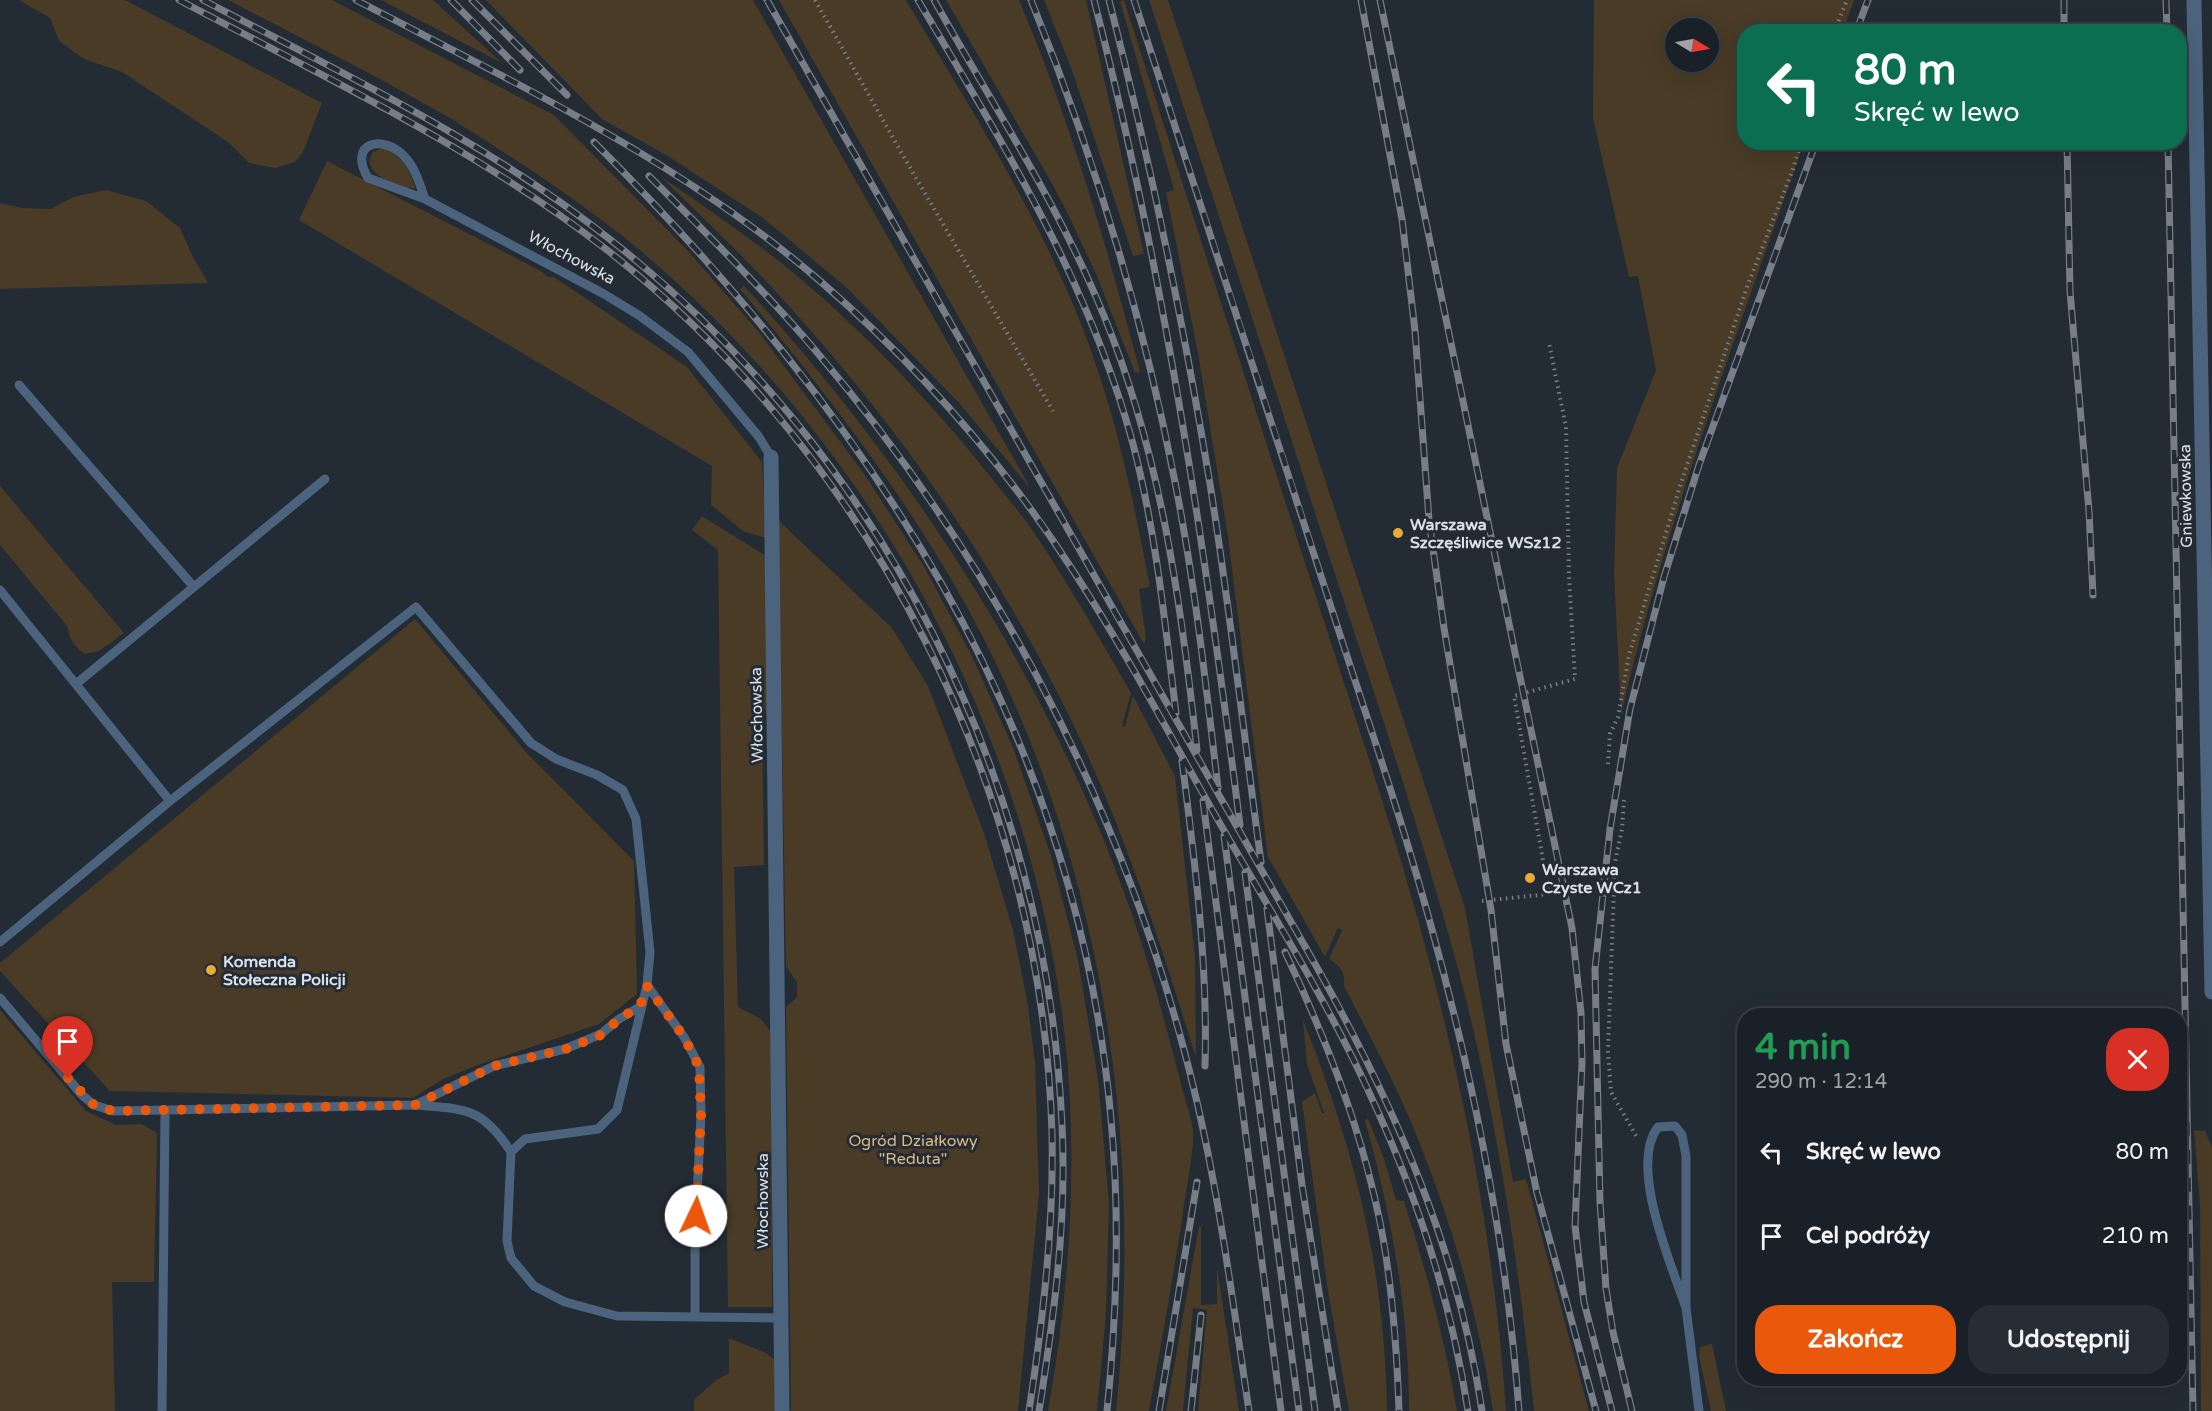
<!DOCTYPE html>
<html lang="pl">
<meta charset="utf-8">
<style>
:root{--surface:#1a2028;--page:#272d34;--text:#f1f3f6;--muted:#9fa3a8;--line:#383e45;--accent:#ea580c}
body{margin:0;font-family:"Varela Round",sans-serif;background:var(--page);color:var(--text);height:100vh;display:flex;flex-direction:column;font-size:22px;white-space:nowrap}
*{box-sizing:border-box;margin:0}
p{font-size:20px;color:var(--muted)}
.icon{flex:none;width:33px;height:33px;fill:none;stroke:currentColor;stroke-width:2;stroke-linecap:round;stroke-linejoin:round}
.map{position:relative;flex:1;overflow:hidden}
.drawer{position:absolute;left:1737px;top:1008px;width:450px;height:378px;display:flex;flex-direction:column;background:var(--surface);border-radius:24px;box-shadow:0 6px 24px #0002,0 0 0 2px var(--line)}
.drawer>*{flex:none}
.banner{position:absolute;left:1737px;top:24px;width:450px;height:126px;border-radius:24px;box-shadow:0 6px 24px #0002,0 0 0 2px var(--line);background:#0b6e4f;color:#fff;overflow:hidden}
.needle{width:39px;rotate:100deg}
.fabs{position:absolute;left:1665px;top:18px;display:grid;gap:12px}
.fabs a{display:grid;place-items:center;width:54px;height:54px;border-radius:50%;background:var(--surface);box-shadow:0 6px 24px #0002,0 0 0 2px var(--line);font-size:30px}
.pin{position:absolute;display:grid;place-items:center;width:51px;height:51px;color:#fff;margin:-62px -26px;border-radius:50% 50% 50% 0;rotate:-45deg;box-shadow:0 0 6px #0007}
.pin .icon{rotate:45deg}
.me{position:absolute;width:66px;margin:-33px;rotate:3deg;stroke-linejoin:round;filter:drop-shadow(0 0 4px #0008)}
.turn{display:flex;align-items:center;gap:21px;height:126px;padding:0 18px;font-size:27px}
.turn .icon{width:78px;height:78px;stroke-width:2.5}
.turn b{display:block;font-size:42px;line-height:51px}
.round{display:grid;place-items:center;flex:none;width:63px;height:63px;border-radius:24px;background:var(--page)}
.overview{display:flex;align-items:center;justify-content:space-between;height:102px;padding:0 18px}
h1{font-size:36px;font-weight:700;line-height:45px;color:#1e9e55}
.primary-button{display:flex;gap:12px;margin-top:auto;padding:12px 18px}
.primary-button a{flex:1;height:69px;border-radius:24px;background:var(--accent);color:#fff;font-size:24px;font-weight:700;line-height:69px;text-align:center}
.primary-button a+a{background:var(--page);color:var(--text)}
ul{padding:0;list-style:none}
li{display:flex;align-items:center;gap:18px;height:84px;padding:0 18px}
li div{flex:1}
li b{display:block;font-size:22px}
li em{font-style:normal}
.map>svg:first-child{display:block}
.green{fill:#493b26;fill-rule:evenodd}
.lines{fill:none;stroke-linecap:round;stroke-linejoin:round}
.path{stroke:#787f87;stroke-width:4;stroke-dasharray:1.5 4.5;stroke-linecap:butt}
.service{stroke:#4b637c;stroke-width:9}
.minor{stroke:#4b637c;stroke-width:15}
.rail-casing{stroke:#777e87;stroke-width:7}
.rail{stroke:#232b35;stroke-width:4.5;stroke-dasharray:14;stroke-linecap:butt}
.route{stroke:#ea580c;stroke-width:10;stroke-dasharray:0 18}
.poi-dot{fill:#eaaa38;stroke:#232b35;stroke-width:2}
.labels{text-anchor:middle;stroke-width:6;stroke-linejoin:round;paint-order:stroke}
.street-label{font-size:16px;fill:#dbe1e7;stroke:#232b35}
.poi-label{font-size:16px;font-weight:bold;fill:#dbe1e7;stroke:#232b35;text-anchor:start}
.park-label{font-size:16px;fill:#dcba84;stroke:#232b35}
</style>
<div class="map">
<svg width="2212" height="1411" viewBox="0 0 2212 1411">
<rect width="100%" height="100%" fill="#232b35"/>
<g class="green">
<polygon points="19,0 125,0 322,103 303,152 295,162 275,168 249,163 228,142 122,72 84,59 59,41 50,18"/>
<path d="M228,0H332L554,115L688,251L758,331L865,475L923,565L971,654L1014,750L1051,856L1078,960L1098,1079L1109,1203L1106,1314L1097,1411H1048C1074,1265 1081,1114 1055,968C1005,684 849,420 625,238C583,205 539,175 494,146C476,135 459,123 441,113C371,73 299,37 228,0Z"/>
<polygon points="381,0 433,0 502,63"/>
<polygon points="486,0 753,0 1031,489 959,403 847,288 763,218 666,155 602,119"/>
<path d="M779,0H906C973,113 1048,229 1092,353C1119,429 1135,508 1150,587L1139,589L1146,638L1144,644Z"/>
<path d="M946,0H1019C1070,120 1107,246 1140,372L1135,373L1097,276L1069,216L1050,180Z"/>
<polygon points="1044,0 1086,0 1144,254 1133,256 1073,73"/>
<path d="M1124,0C1188,201 1253,402 1318,603C1358,727 1401,850 1433,976C1470,1118 1496,1264 1506,1411H1493C1479,1320 1455,1232 1421,1147C1400,1091 1371,1039 1344,986C1345,971 1341,967 1329,959L1342,930L1338,928L1325,957L1268,857L1228,537L1198,353L1166,192L1174,190L1120,1Z"/>
<path d="M1149,0H1168L1465,908L1513,1182L1526,1179L1589,1411H1534C1519,1264 1497,1118 1460,976C1421,831 1373,689 1326,547C1267,364 1208,182 1149,0Z"/>
<path d="M1594,0H1854L1843,31L1744,32V142L1804,143C1738,331 1667,519 1621,714L1614,574L1617,468L1656,370L1638,276L1629,277L1593,118ZM1676,28H1708V62H1676Z"/>
<path d="M382,148C401,154 409,168 415,187L414,189C397,184 374,180 369,161L373,152Z"/>
<polygon points="327,161 541,271 548,277 554,277 687,367 762,462 766,538 743,531 711,505 712,466 299,220"/>
<path d="M660,176C706,208 753,239 796,275C865,333 928,399 985,470C1002,491 1020,512 1035,534C1070,586 1100,639 1131,693L1122,726L1125,727L1133,696L1175,776L1195,957L1196,1058C1164,954 1131,851 1086,752C1007,578 895,419 765,280C731,244 695,210 660,176Z"/>
<polygon points="106,190 146,201 180,228 192,255 208,283 0,289 0,203 22,208 51,209 73,197"/>
<path d="M744,286C932,490 1092,746 1163,1016C1170,1042 1177,1068 1184,1095C1187,1106 1192,1120 1193,1131C1194,1153 1186,1190 1183,1213C1173,1279 1161,1345 1149,1411H1116C1142,1159 1109,905 1001,674C935,533 839,408 740,289Z"/>
<path d="M0,486L124,633L99,651L85,654C74,647 69,638 67,626L0,545Z"/>
<polygon points="702,516 766,556 767,711 762,711 764,865 734,867 738,1007 761,1019 772,1033 772,1307 728,1307 718,550 692,530"/>
<polygon points="778,520 892,628 928,686 984,833 1013,930 1027,1000 1035,1062 1039,1194 1018,1411 791,1411 786,1007 797,997 797,982 786,967"/>
<polygon points="415,619 524,750 634,861 637,994 599,1024 481,1064 443,1079 413,1098 110,1091 0,971 0,963"/>
<polygon points="0,1010 86,1111 116,1125 142,1124 157,1133 154,1282 112,1282 115,1411 0,1411"/>
<path d="M1303,1020C1355,1151 1385,1269 1387,1411H1349L1328,1291L1302,1102L1315,1093L1322,1113H1324L1307,1064Z"/>
<path d="M1368,1118L1384,1159L1396,1200L1404,1201C1426,1270 1445,1340 1457,1411H1409C1409,1312 1392,1216 1365,1121Z"/>
<polygon points="2194,1130 2205,1131 2212,1147 2212,1411 2201,1411 2200,1206"/>
<polygon points="1199,1226 1201,1226 1201,1305 1217,1304 1217,1267 1239,1411 1198,1411 1207,1310 1193,1308 1183,1411 1166,1411"/>
<polygon points="729,1338 766,1353 775,1360 775,1411 694,1411 694,1400 716,1380 729,1373"/>
<polygon points="1712,1344 1726,1411 1711,1411 1699,1356 1700,1347"/>
</g>
<g class="lines">
<g class="path">
<polyline points="815,0 913,173 1053,411"/>
<polyline points="1834,32 1847,0"/>
<polyline points="1608,764 1610,734 1618,717 1629,655 1681,483 1747,287 1793,169 1801,142"/>
<polyline points="1624,800 1622,829 1615,862 1608,1051 1611,1092 1638,1139"/>
<polyline points="1482,901 1549,894 1514,696 1575,679 1569,576 1566,427 1549,343"/>
</g>
<g class="service">
<path d="M425,199C420,185 415,167 404,156C383,134 347,142 368,178L425,199L604,294L640,316L688,352L759,437L771,457"/>
<polyline points="19,385 193,586"/>
<polyline points="0,590 170,801"/>
<polyline points="76,684 325,479"/>
<polyline points="0,942 170,801 416,607 531,743 556,759 597,775 623,790 636,819 650,952 647,985 617,1110 598,1129 525,1139 511,1152 507,1241 511,1258 534,1286 565,1302 617,1316 780,1318"/>
<polyline points="647,985 684,1037 700,1067 701,1115 695,1236 695,1315"/>
<path d="M0,998L82,1095L94,1105L113,1111L415,1105C465,1109 482,1107 511,1152"/>
<polyline points="415,1105 494,1066 565,1049 601,1034 619,1019 641,1006"/>
<path d="M1686,1308C1672,1266 1628,1166 1658,1127L1675,1126L1682,1135L1686,1156V1308L1699,1411"/>
<polyline points="162,1411 165,1111"/>
</g>
<g class="minor">
<polyline points="2194,0 2212,992"/>
<polyline points="771,457 782,1411"/>
</g>
<defs>
<g id="rail">
<path d="M179,0C324,77 476,148 607,250C874,459 1042,793 1052,1133C1054,1226 1043,1319 1029,1411"/>
<path d="M203,0C343,74 488,142 612,241C885,456 1046,780 1062,1125C1067,1221 1054,1316 1039,1411"/>
<path d="M356,0C517,84 682,162 820,281C917,365 1002,461 1072,569C1125,650 1170,736 1218,820C1269,909 1325,997 1368,1090C1416,1192 1451,1300 1468,1411"/>
<polyline points="451,0 520,70"/>
<polyline points="472,0 567,95"/>
<path d="M767,0L1319,971C1397,1111 1458,1250 1482,1411"/>
<path d="M918,0C1003,144 1089,281 1133,444C1156,532 1165,623 1176,713"/>
<path d="M934,0C992,104 1059,205 1104,316C1161,455 1181,602 1197,750"/>
<path d="M1031,0C1094,156 1143,317 1175,482C1195,583 1206,686 1218,788"/>
<path d="M1094,0C1164,271 1205,547 1240,825"/>
<path d="M1109,0C1150,160 1183,321 1210,484C1230,609 1244,736 1261,862"/>
<path d="M1134,0C1200,203 1267,406 1332,610C1366,715 1402,819 1431,926C1475,1085 1507,1247 1519,1411"/>
<polyline points="1361,0 1402,219 1415,331 1429,520 1444,628 1491,910 1506,1044 1537,1193 1596,1411"/>
<polyline points="1380,0 1572,928 1581,1013 1582,1063 1575,1226 1584,1302 1612,1411"/>
<polyline points="2064,0 2064,32"/>
<polyline points="2166,0 2167,32"/>
<polyline points="1856,32 1868,0"/>
<path d="M594,142C868,417 1076,722 1111,1119C1120,1216 1117,1314 1107,1411"/>
<polyline points="2067,142 2070,291 2089,511 2093,595"/>
<polyline points="2168,142 2193,1411"/>
<path d="M649,176C706,233 763,289 815,350C988,553 1115,792 1184,1050C1216,1168 1231,1290 1249,1411"/>
<path d="M1182,761C1195,862 1208,963 1205,1066"/>
<polyline points="1203,801 1281,1411"/>
<polyline points="1224,836 1299,1411"/>
<polyline points="1245,873 1315,1411"/>
<polyline points="1267,909 1302,1185 1338,1411"/>
<path d="M1285,952C1328,1043 1365,1138 1383,1238C1393,1295 1397,1353 1399,1411"/>
<polyline points="1159,1411 1197,1182"/>
<polyline points="1191,1411 1201,1315"/>
<polyline points="1632,1411 1613,1332 1606,1289 1600,1202 1595,969 1610,829 1630,709 1664,577 1699,465 1816,142"/>
</g>
</defs>
<use href="#rail" class="rail-casing"/>
<use href="#rail" class="rail"/>
</g>
<g class="lines">
<polyline class="route" points="68,1078 94,1105 113,1111 415,1105 494,1066 566,1049 601,1035 619,1019 640,1006 647,986 684,1037 699,1067 701,1115 696,1216"/>
</g>
<g class="poi-dot">
<circle cx="1398" cy="533" r="6"/>
<circle cx="1530" cy="878" r="6"/>
<circle cx="211" cy="970" r="6"/>
</g>
<g class="labels">
<g class="street-label">
<text transform="translate(572 257) rotate(28)" y="6">Włochowska</text>
<text transform="translate(2185 496) rotate(-91)" y="6">Gniewkowska</text>
<text transform="translate(756 715) rotate(-91)" y="6">Włochowska</text>
<text transform="translate(762 1201) rotate(-90)" y="6">Włochowska</text>
</g>
<g class="poi-label">
<text x="1410" y="530">Warszawa<tspan x="1410" dy="18">Szczęśliwice WSz12</tspan></text>
<text x="1542" y="875">Warszawa<tspan x="1542" dy="18">Czyste WCz1</tspan></text>
<text x="223" y="967">Komenda<tspan x="223" dy="18">Stołeczna Policji</tspan></text>
</g>
<g class="park-label">
<text x="913" y="1146">Ogród Działkowy<tspan x="913" dy="18">"Reduta"</tspan></text>
</g>
</g>
</svg>
<div class="fabs">
<a><svg class="needle" viewBox="-14 -14 28 28"><path d="M0-13l5 13h-10z" fill="#e53935"/><path d="M0 13l5-13h-10z" fill="#9fa3a8"/></svg></a>
</div>
<div class="pin" style="left:68px;top:1078px;background:#d93025"><svg class="icon" aria-label="arrive" viewBox="0 0 24 24"><path d="M6 21V4h12l-3 4 3 4H6"/></svg></div>
<svg class="me" style="left:696px;top:1216px" viewBox="-20 -20 40 40"><circle r="19" fill="#fff"/><path d="M0-13L10 11 0 6-10 11z" fill="#ea580c"/></svg>
<div class="banner">
<div class="turn"><svg class="icon" aria-label="left" viewBox="0 0 24 24"><path d="M17 20v-9H6M10 6l-5 5 5 5"/></svg><div><b>80 m</b>Skręć w lewo</div></div>
</div>
<section class="drawer">
<div class="overview"><div><h1>4 min</h1><p>290 m · 12:14</p></div><a class="round" style="background:#d93025;color:#fff"><svg class="icon" aria-label="close" viewBox="0 0 24 24"><path d="M6 6l12 12M18 6L6 18"/></svg></a></div>
<ul>
<li><svg class="icon" aria-label="left" viewBox="0 0 24 24"><path d="M17 20v-9H6M10 6l-5 5 5 5"/></svg><div><b>Skręć w lewo</b></div><em>80 m</em></li>
<li><svg class="icon" aria-label="arrive" viewBox="0 0 24 24"><path d="M6 21V4h12l-3 4 3 4H6"/></svg><div><b>Cel podróży</b></div><em>210 m</em></li>
</ul>
<div class="primary-button"><a>Zakończ</a><a>Udostępnij</a></div>
</section>
</div>
